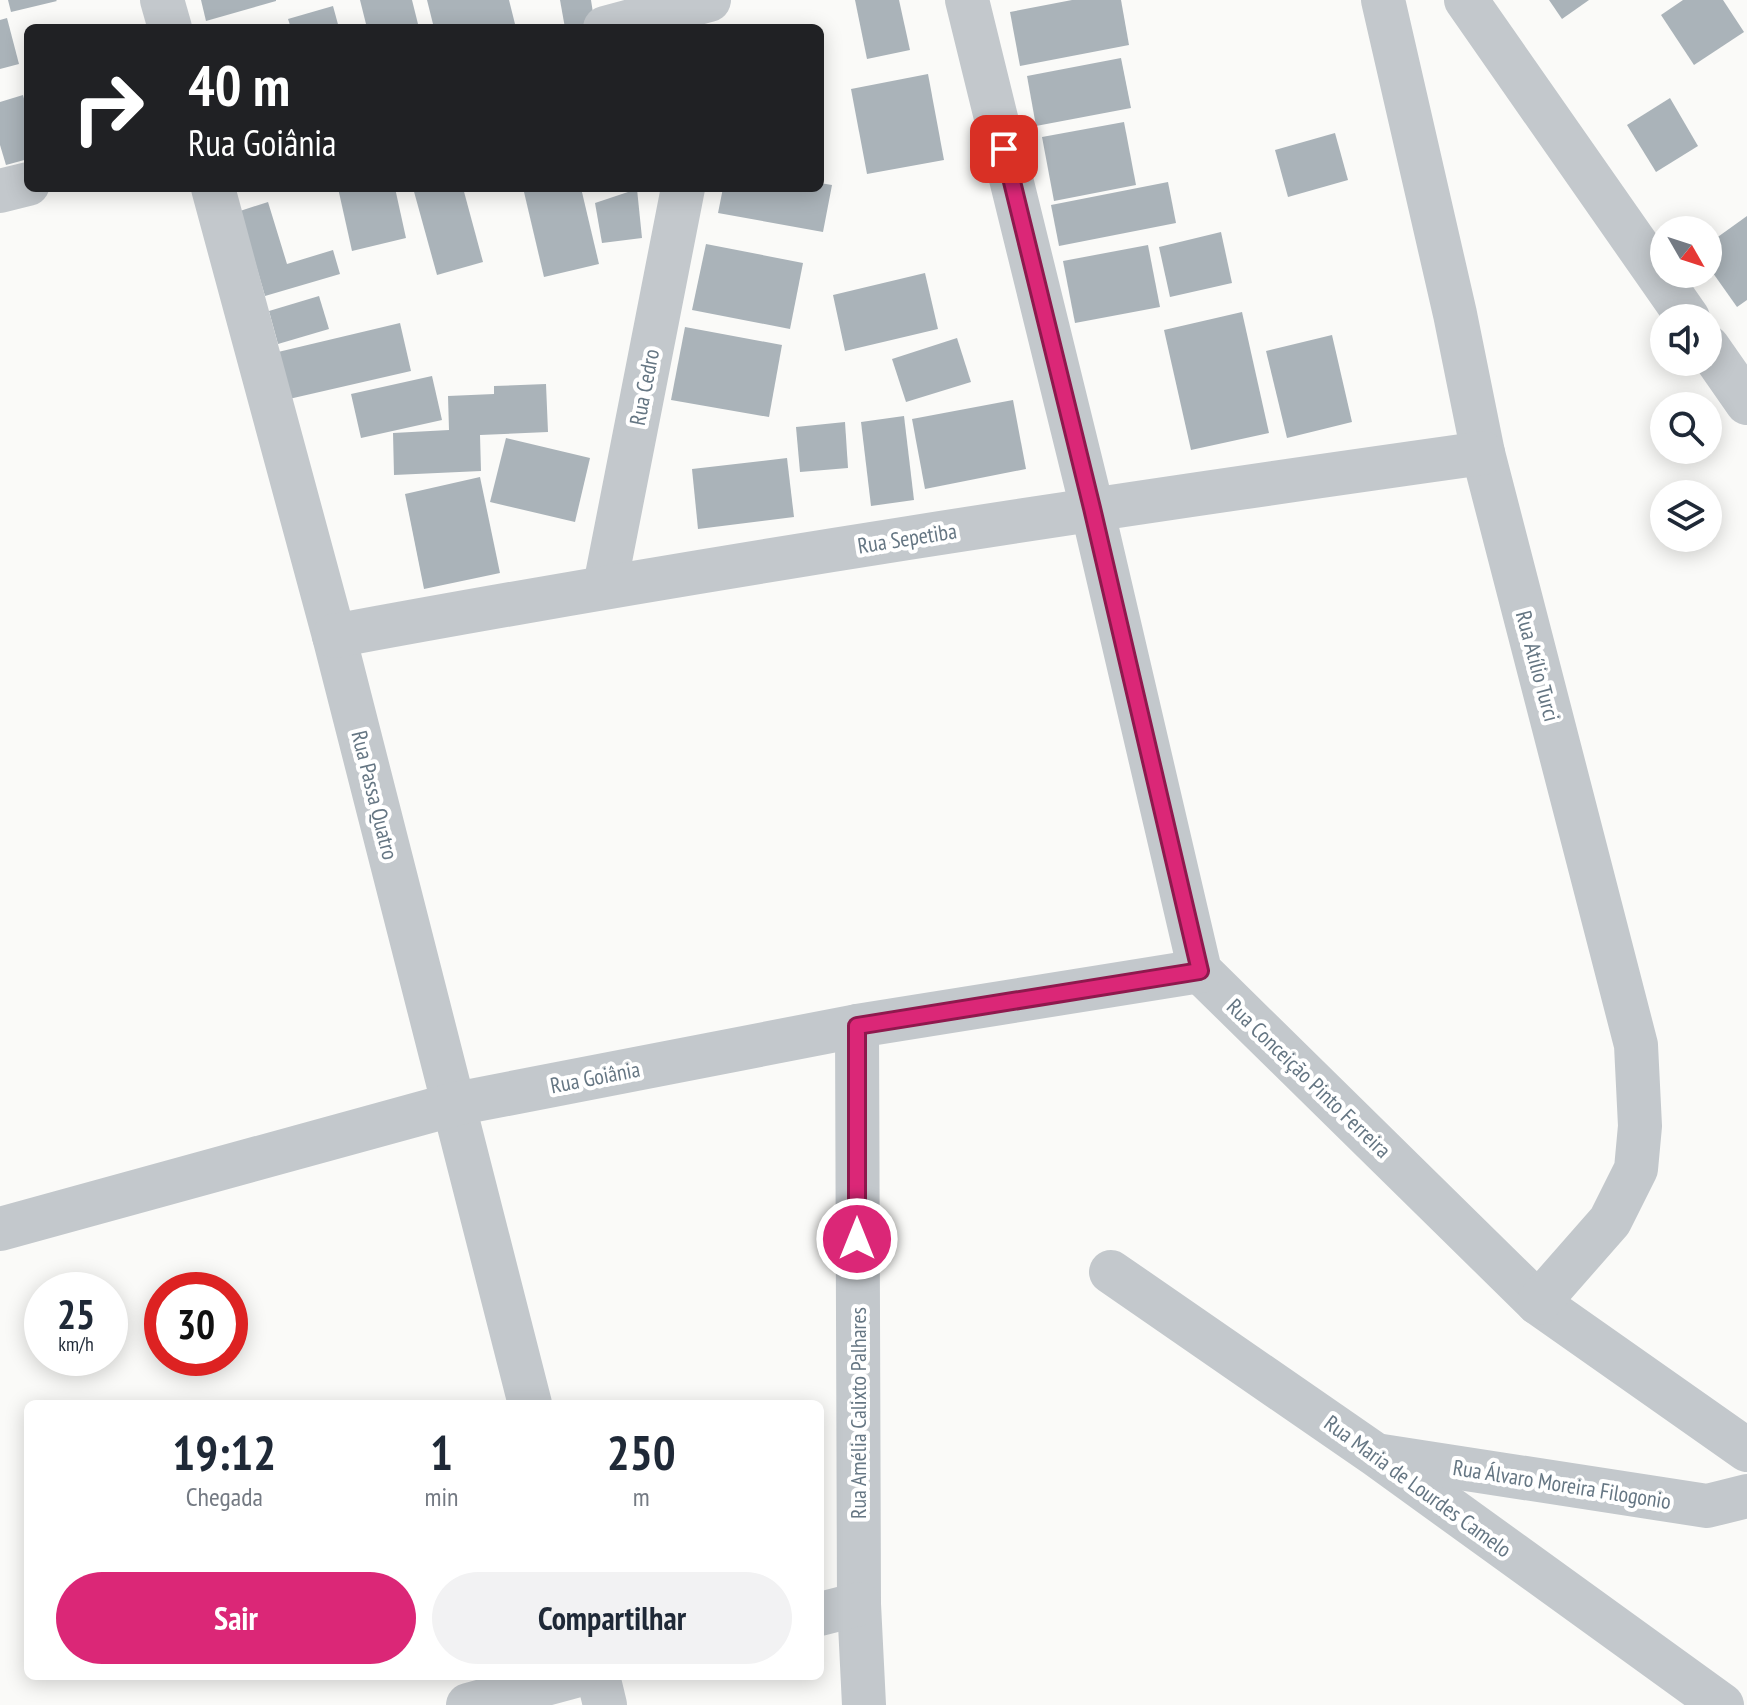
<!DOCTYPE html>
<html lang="pt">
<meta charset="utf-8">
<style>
:root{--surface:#fff;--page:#f2f2f3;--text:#1f2937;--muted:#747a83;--accent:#db2777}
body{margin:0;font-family:"PT Sans Narrow",sans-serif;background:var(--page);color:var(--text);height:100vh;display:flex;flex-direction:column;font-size:30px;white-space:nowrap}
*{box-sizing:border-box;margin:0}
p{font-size:26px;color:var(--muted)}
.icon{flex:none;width:44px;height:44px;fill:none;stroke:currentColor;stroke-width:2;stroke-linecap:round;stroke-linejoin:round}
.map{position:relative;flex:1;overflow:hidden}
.drawer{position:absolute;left:24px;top:1400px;width:800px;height:280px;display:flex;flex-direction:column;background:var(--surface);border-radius:12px;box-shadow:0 4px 20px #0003}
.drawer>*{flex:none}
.top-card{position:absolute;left:24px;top:24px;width:800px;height:168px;border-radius:12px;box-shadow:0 4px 20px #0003;background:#202124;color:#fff;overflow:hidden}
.needle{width:52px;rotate:129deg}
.controls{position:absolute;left:1650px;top:216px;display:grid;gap:16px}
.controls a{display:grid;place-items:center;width:72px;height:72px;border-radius:50%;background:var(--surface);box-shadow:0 4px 20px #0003;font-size:40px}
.speed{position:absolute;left:24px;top:1272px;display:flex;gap:16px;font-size:40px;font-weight:700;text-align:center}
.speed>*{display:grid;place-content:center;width:104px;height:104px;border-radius:50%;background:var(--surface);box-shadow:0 4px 20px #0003;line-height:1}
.speed small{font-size:20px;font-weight:400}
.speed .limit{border:12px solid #d22;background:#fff;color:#111}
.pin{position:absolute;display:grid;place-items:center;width:68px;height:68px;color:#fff;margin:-34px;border-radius:16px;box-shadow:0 4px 12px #0006}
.me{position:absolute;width:88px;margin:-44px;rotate:0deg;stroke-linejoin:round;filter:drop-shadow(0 0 6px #0008)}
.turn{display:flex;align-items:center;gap:28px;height:168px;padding:0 32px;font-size:36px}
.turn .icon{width:104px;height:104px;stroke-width:2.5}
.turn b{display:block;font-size:56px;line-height:68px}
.eta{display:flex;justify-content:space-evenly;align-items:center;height:136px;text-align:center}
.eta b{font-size:48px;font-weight:700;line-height:56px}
.button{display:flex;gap:16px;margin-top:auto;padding:16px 32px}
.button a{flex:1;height:92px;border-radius:48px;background:var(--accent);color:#fff;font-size:32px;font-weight:700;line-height:92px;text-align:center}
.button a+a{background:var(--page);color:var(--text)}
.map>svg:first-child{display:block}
.building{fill:#aab3b9}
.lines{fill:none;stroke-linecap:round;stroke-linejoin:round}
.street{stroke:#c3c8cc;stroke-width:44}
.route-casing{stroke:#8e194d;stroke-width:20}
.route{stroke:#db2777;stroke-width:14}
.labels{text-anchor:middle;stroke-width:8;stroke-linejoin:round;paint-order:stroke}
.street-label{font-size:22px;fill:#657683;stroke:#fff}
</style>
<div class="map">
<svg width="1747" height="1705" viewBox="0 0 1747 1705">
<rect width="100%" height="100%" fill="#fafaf8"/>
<g class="building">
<polygon points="8,0 56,0 57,1 11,12"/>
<polygon points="201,0 276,0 276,1 206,21"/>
<polygon points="360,0 412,0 419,28 367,28"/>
<polygon points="427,0 509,0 516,28 434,28"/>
<polygon points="560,0 591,0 595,26 565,28"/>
<polygon points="855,0 899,0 910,50 867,59"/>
<polygon points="1072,0 1121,0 1129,45 1020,66 1010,12"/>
<polygon points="1549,0 1589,0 1562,19"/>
<polygon points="1683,0 1723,0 1744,32 1694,65 1661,15"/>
<polygon points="333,6 339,28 291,28 288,19"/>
<polygon points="7,18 19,64 0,69 0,20"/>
<polygon points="1121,58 1131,108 1036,126 1027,76"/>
<polygon points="928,74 944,160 867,174 851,89"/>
<polygon points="23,95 28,113 28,159 6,165 0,145 0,102"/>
<polygon points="1670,98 1698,146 1656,172 1627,125"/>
<polygon points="1124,122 1136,185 1054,201 1042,137"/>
<polygon points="1335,133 1348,180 1288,197 1275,150"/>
<polygon points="1168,182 1176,223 1059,246 1051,205"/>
<polygon points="820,183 832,185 823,232 718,213 723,188 820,188"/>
<polygon points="338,188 395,188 406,238 352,251"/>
<polygon points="413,188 463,188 483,262 437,275"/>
<polygon points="541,188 581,188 599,264 544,277 524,192"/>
<polygon points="637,189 642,238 602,243 595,203"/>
<polygon points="268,202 287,264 333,250 340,274 265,296 240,211"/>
<polygon points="1747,216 1747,300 1737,307 1708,266 1708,244"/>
<polygon points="1221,232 1232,283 1170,297 1159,247"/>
<polygon points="706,244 803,263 790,329 692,310"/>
<polygon points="1148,245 1160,307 1075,323 1063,261"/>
<polygon points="925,273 938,329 845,351 833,295"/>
<polygon points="319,296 329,329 278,344 269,311"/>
<polygon points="1242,312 1269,433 1191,450 1164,330"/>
<polygon points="400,323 411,371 289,399 278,352"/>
<polygon points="685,327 782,345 769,417 671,400"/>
<polygon points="1332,335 1352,422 1287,438 1266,351"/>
<polygon points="957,338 971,382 906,402 892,359"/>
<polygon points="432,376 442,420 361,438 351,394"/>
<polygon points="546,384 548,432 480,435 481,471 394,475 393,433 449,430 448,396 494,394 494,386"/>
<polygon points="1013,400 1026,469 925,489 912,419"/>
<polygon points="904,416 914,500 871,506 861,422"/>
<polygon points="845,422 848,468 800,472 796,427"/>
<polygon points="506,438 590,458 575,522 490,502"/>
<polygon points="787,458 794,517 698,529 692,469"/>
<polygon points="480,477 500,573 424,589 405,494"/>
</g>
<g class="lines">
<g class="street">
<polyline points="162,0 170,28"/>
<polyline points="967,0 1092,508 1200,971 1538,1303 1747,1450"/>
<polyline points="1383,0 1455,314 1483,453 1636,1045 1640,1126 1636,1169 1610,1221 1538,1303"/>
<polyline points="1466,0 1688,318"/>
<polyline points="605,28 709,0"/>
<polyline points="213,188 334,636 530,1404"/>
<polyline points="0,191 28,184"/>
<polyline points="1708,347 1747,403"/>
<polyline points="605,586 683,188"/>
<path d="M334,636C716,565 1099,507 1483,453"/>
<polyline points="857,1026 859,1604 864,1705"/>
<polyline points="0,1229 455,1104 857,1026 1200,971"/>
<polyline points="1111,1272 1376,1455 1722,1705"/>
<polyline points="1382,1456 1707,1506 1747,1496"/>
<polyline points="820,1614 859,1604"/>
<polyline points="598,1676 605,1705"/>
<polyline points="468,1705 575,1676"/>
</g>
</g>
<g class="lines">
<defs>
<polyline id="route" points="857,1239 857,1026 1200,971 1092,508 1004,149"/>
</defs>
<use href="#route" class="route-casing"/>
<use href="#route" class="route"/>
</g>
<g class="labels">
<g class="street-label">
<text transform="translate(644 387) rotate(-79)" y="8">Rua Cedro</text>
<text transform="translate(907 538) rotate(-9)" y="8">Rua Sepetiba</text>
<text transform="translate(1538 666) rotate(75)" y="8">Rua Atílio Turci</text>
<text transform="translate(375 795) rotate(76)" y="8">Rua Passa Quatro</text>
<text transform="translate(595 1077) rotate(-11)" y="8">Rua Goiânia</text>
<text transform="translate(1309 1078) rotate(44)" y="8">Rua Conceição Pinto Ferreira</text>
<text transform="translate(858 1413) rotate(-90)" y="8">Rua Amélia Calixto Palhares</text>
<text transform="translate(1562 1484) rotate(9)" y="8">Rua Álvaro Moreira Filogonio</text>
<text transform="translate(1418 1486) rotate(36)" y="8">Rua Maria de Lourdes Camelo</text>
</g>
</g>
</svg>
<div class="controls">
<a><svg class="needle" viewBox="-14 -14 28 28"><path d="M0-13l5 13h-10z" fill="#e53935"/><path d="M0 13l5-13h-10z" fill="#747a83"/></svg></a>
<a><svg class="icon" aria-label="sound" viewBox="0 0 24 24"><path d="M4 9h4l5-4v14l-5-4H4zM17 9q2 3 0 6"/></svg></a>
<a><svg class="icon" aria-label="search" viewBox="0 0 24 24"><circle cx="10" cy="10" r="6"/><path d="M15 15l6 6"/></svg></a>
<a><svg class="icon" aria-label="layers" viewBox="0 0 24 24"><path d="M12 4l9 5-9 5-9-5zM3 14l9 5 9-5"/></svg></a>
</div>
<div class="speed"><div>25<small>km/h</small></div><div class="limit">30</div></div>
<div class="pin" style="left:1004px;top:149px;background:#d93025"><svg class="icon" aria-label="arrive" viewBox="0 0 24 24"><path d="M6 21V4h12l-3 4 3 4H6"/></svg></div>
<svg class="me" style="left:857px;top:1239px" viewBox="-20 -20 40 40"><circle r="17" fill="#db2777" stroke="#fff" stroke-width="3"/><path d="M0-11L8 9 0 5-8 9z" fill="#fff"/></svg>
<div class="top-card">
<div class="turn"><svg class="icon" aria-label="right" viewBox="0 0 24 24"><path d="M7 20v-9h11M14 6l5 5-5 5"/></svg><div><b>40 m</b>Rua Goiânia</div></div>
</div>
<section class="drawer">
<div class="eta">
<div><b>19:12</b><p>Chegada</p></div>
<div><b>1</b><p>min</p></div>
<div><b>250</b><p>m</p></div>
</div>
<div class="button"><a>Sair</a><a>Compartilhar</a></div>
</section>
</div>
